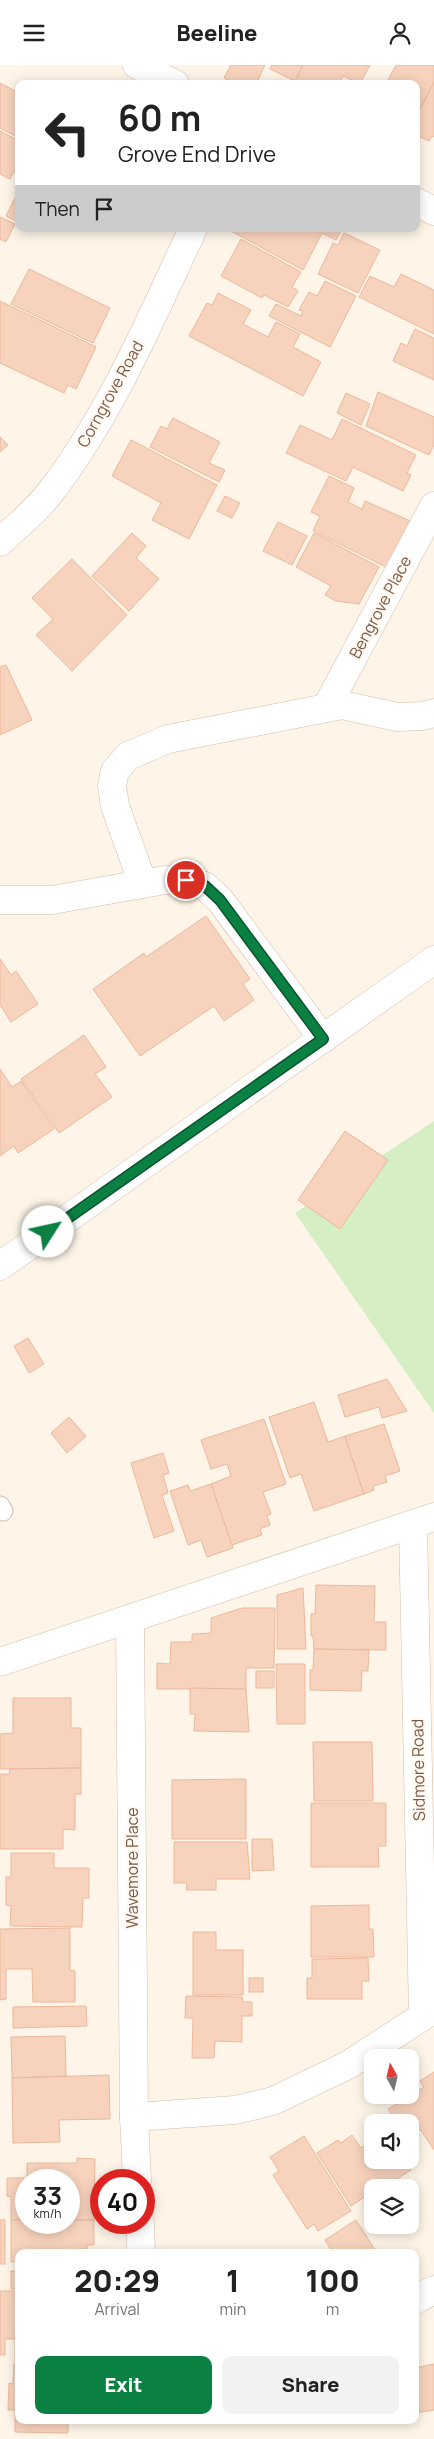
<!DOCTYPE html>
<style>
:root{--surface:#fff;--page:#f2f2f2;--text:#222;--muted:#767676;--accent:#0b8043}
body{margin:0;font-family:Manrope,sans-serif;background:var(--page);color:var(--text);height:100vh;display:flex;flex-direction:column;font-size:19px;white-space:nowrap}
*{box-sizing:border-box;margin:0}
p{font-size:16px;color:var(--muted)}
.icon{flex:none;width:28px;height:28px;fill:none;stroke:currentColor;stroke-width:2;stroke-linecap:round;stroke-linejoin:round}
.map{position:relative;flex:1;overflow:hidden}
.details{position:absolute;left:15px;top:2184px;width:404px;height:175px;display:flex;flex-direction:column;background:var(--surface);border-radius:10px;box-shadow:0 2px 12px #0003}
.details>*{flex:none}
.top-card{position:absolute;left:15px;top:15px;width:405px;height:152px;border-radius:10px;box-shadow:0 2px 12px #0003;background:#fff;color:var(--text);overflow:hidden}
.needle{width:32px;rotate:352deg}
.controls{position:absolute;left:364px;top:1984px;display:grid;gap:10px}
.controls a{display:grid;place-items:center;width:55px;height:55px;border-radius:10px;background:var(--surface);box-shadow:0 2px 12px #0003;font-size:25px}
.speed{position:absolute;left:15px;top:2104px;display:flex;gap:10px;font-size:25px;font-weight:700;text-align:center}
.speed>*{display:grid;place-content:center;width:65px;height:65px;border-radius:50%;background:var(--surface);box-shadow:0 2px 12px #0003;line-height:1}
.speed small{font-size:12px;font-weight:400}
.speed .limit{border:8px solid #d22;background:#fff;color:#111}
.pin{position:absolute;display:grid;place-items:center;width:42px;height:42px;color:#fff;margin:-21px;border:2px solid #fff;border-radius:50%;box-shadow:0 1px 5px #0007}
.me{position:absolute;width:55px;margin:-28px;rotate:55deg;stroke-linejoin:round;filter:drop-shadow(0 0 4px #0008)}
.turn{display:flex;align-items:center;gap:18px;height:105px;padding:0 20px;font-size:22px}
.turn .icon{width:65px;height:65px;stroke-width:2.5}
.turn b{display:block;font-size:35px;line-height:42px}
.then{display:flex;align-items:center;height:48px;padding:0 20px;background:#0003;gap:10px;font-size:19px}
.eta{display:flex;justify-content:space-evenly;align-items:center;height:85px;text-align:center}
.eta b{font-size:30px;font-weight:800;line-height:35px}
.cta{display:flex;gap:10px;margin-top:auto;padding:10px 20px}
.cta a{flex:1;height:58px;border-radius:10px;background:var(--accent);color:#fff;font-size:20px;font-weight:800;line-height:58px;text-align:center}
.cta a+a{background:var(--page);color:var(--text)}
header{display:flex;justify-content:space-between;align-items:center;height:65px;padding:0 20px;background:var(--surface);font-size:22px;font-weight:800}
.map>svg:first-child{display:block}
.green{fill:#d6eec4}
.building{fill:#f7d3bd;stroke:#ebb89b}
.lines{fill:none;stroke-linecap:round;stroke-linejoin:round}
.lane-casing{stroke:#d3bcac;stroke-width:21}
.street-casing{stroke:#d3bcac;stroke-width:29}
.secondary-casing{stroke:#d8bfab;stroke-width:29}
.lane{stroke:#fff;stroke-width:19}
.street{stroke:#fff;stroke-width:28}
.secondary{stroke:#fff;stroke-width:28}
.route-casing{stroke:#07532c;stroke-width:12}
.route{stroke:#0b8043;stroke-width:9}
.labels{text-anchor:middle;stroke-width:4.5;stroke-linejoin:round;paint-order:stroke}
.street-label{font-size:16px;fill:#7c5a48;stroke:#fff9f1}
</style>
<header><svg class="icon" aria-label="menu" viewBox="0 0 24 24"><path d="M4 6h16M4 12h16M4 18h16"/></svg>Beeline<svg class="icon" aria-label="person" viewBox="0 0 24 24"><circle cx="12" cy="8" r="4"/><path d="M4 21q1-7 8-7t8 7"/></svg></header>
<div class="map">
<svg width="434" height="2374" viewBox="0 0 434 2374">
<rect width="100%" height="100%" fill="#fef5e8"/>
<polygon class="green" points="434,1056 434,1348 295,1148"/>
<g class="building">
<polygon points="231,0 265,0 256,19 236,19 224,13"/>
<polygon points="272,0 303,0 295,16 270,4"/>
<polygon points="303,0 370,0 360,19 343,11 339,19 294,19"/>
<polygon points="396,0 434,0 434,17 416,52 416,19 386,19"/>
<polygon points="434,17 434,72 432,71 429,76 416,70 416,52"/>
<polygon points="0,18 19,28 19,73 0,63"/>
<polygon points="0,66 19,76 19,87 16,93 19,97 10,114 0,109"/>
<polygon points="19,125 19,157 6,151"/>
<polygon points="0,152 15,159 6,177 0,174"/>
<polygon points="232,164 342,164 336,175 322,168 303,205 231,166"/>
<polygon points="344,168 380,185 358,228 318,209 333,178 338,180"/>
<polygon points="241,174 301,207 292,222 298,226 288,242 264,230 262,233 221,211"/>
<polygon points="29,204 110,243 93,278 11,239"/>
<polygon points="401,209 434,225 434,269 359,232 370,211 394,222"/>
<polygon points="325,216 356,231 330,282 269,251 276,239 301,251 303,246 299,245 309,227 317,231"/>
<polygon points="218,228 251,245 243,259 268,272 276,257 300,269 293,282 321,297 303,331 189,271 207,238 212,240"/>
<polygon points="0,236 96,282 76,324 68,320 64,328 0,298"/>
<polygon points="415,264 434,273 434,315 393,296 401,278 407,281"/>
<polygon points="378,327 434,352 434,380 429,390 366,361"/>
<polygon points="346,328 370,339 361,360 337,348"/>
<polygon points="173,353 220,377 209,398 225,405 219,417 150,382 161,361 167,364"/>
<polygon points="342,354 416,390 407,408 411,410 403,426 353,402 346,416 286,388 300,360 332,375"/>
<polygon points="0,372 8,380 0,387"/>
<polygon points="131,375 217,420 189,474 152,455 161,438 112,411"/>
<polygon points="329,411 354,423 348,437 362,444 365,436 413,457 390,504 313,466 320,451 311,447"/>
<polygon points="225,431 240,438 232,453 217,446"/>
<polygon points="278,457 307,471 292,500 263,486"/>
<polygon points="132,468 146,481 136,493 159,514 129,546 92,511"/>
<polygon points="314,468 379,502 359,539 336,536 325,530 331,521 296,502"/>
<polygon points="72,494 127,550 72,606 36,570 53,554 32,533"/>
<polygon points="6,600 32,655 0,670 0,602"/>
<polygon points="206,851 250,914 243,919 254,935 224,956 214,941 140,991 93,924 144,888 146,892"/>
<polygon points="0,894 11,910 16,906 38,939 11,957 0,940"/>
<polygon points="84,970 106,1002 95,1009 112,1032 59,1068 21,1014"/>
<polygon points="0,1004 12,1022 21,1016 54,1064 18,1088 14,1081 0,1091"/>
<polygon points="345,1066 388,1095 340,1164 298,1135"/>
<polygon points="28,1273 44,1299 29,1308 14,1281"/>
<polygon points="387,1314 407,1346 382,1353 379,1342 345,1352 338,1330"/>
<polygon points="314,1337 328,1377 345,1371 364,1429 314,1446 301,1409 290,1413 269,1352"/>
<polygon points="69,1352 86,1371 67,1388 51,1368"/>
<polygon points="264,1354 286,1419 263,1427 271,1449 267,1451 270,1460 260,1464 262,1470 232,1480 211,1419 231,1411 227,1399 211,1404 201,1375"/>
<polygon points="384,1359 400,1406 385,1411 387,1417 373,1421 374,1425 364,1429 345,1371"/>
<polygon points="163,1388 169,1408 163,1410 168,1428 162,1430 174,1466 154,1473 131,1398"/>
<polygon points="211,1419 233,1483 207,1492 201,1475 188,1480 170,1426 188,1420 190,1426"/>
<polygon points="316,1520 375,1521 374,1557 386,1557 386,1585 314,1584 313,1571 311,1571 311,1549 315,1549"/>
<polygon points="303,1523 306,1584 277,1584 277,1530"/>
<polygon points="242,1543 275,1543 274,1603 246,1603 246,1624 157,1624 157,1598 170,1599 171,1577 192,1577 192,1569 211,1568 211,1553"/>
<polygon points="314,1584 369,1585 368,1606 362,1606 361,1626 310,1625 310,1605 313,1605"/>
<polygon points="276,1599 305,1599 305,1659 277,1659"/>
<rect x="256" y="1606" width="18" height="17"/>
<polygon points="190,1623 246,1624 249,1667 194,1666 195,1649 190,1649"/>
<polygon points="13,1633 71,1633 71,1663 81,1663 81,1703 0,1704 0,1669 13,1668"/>
<polygon points="313,1677 372,1677 373,1736 314,1736"/>
<polygon points="81,1703 81,1729 75,1729 75,1765 63,1764 63,1784 0,1784 0,1709 9,1709 10,1704"/>
<polygon points="246,1714 246,1774 172,1774 172,1715"/>
<polygon points="311,1738 386,1738 386,1781 378,1781 379,1802 311,1802"/>
<polygon points="252,1774 272,1774 274,1805 252,1806"/>
<polygon points="174,1777 247,1777 250,1814 216,1814 216,1825 186,1825 187,1818 174,1818"/>
<polygon points="11,1788 54,1788 54,1803 89,1803 89,1833 83,1833 82,1862 10,1861 11,1841 6,1840 6,1812 11,1812"/>
<polygon points="369,1840 369,1864 373,1864 374,1892 311,1892 311,1841"/>
<polygon points="70,1863 70,1905 75,1906 75,1937 33,1937 32,1904 6,1904 6,1934 0,1935 0,1864"/>
<polygon points="193,1867 216,1867 216,1885 243,1885 243,1930 193,1930"/>
<polygon points="368,1893 369,1916 362,1916 362,1934 307,1934 307,1913 312,1913 312,1894"/>
<rect x="249" y="1913" width="14" height="14"/>
<polygon points="186,1931 242,1932 243,1937 252,1937 252,1951 242,1951 242,1977 215,1976 214,1993 192,1993 193,1953 185,1953"/>
<polygon points="86,1941 87,1961 13,1963 13,1942"/>
<polygon points="65,1971 66,2011 12,2013 11,1972"/>
<polygon points="434,2007 434,2085 420,2064 410,2070 410,2058 397,2058 388,2044 424,2022 420,2016"/>
<polygon points="109,2010 110,2054 59,2055 60,2077 13,2078 12,2013"/>
<polygon points="352,2070 361,2083 372,2076 372,2095 405,2095 411,2105 384,2122 372,2122 372,2127 351,2141 317,2088 338,2075 341,2078"/>
<polygon points="304,2071 351,2146 318,2166 314,2159 307,2164 273,2110 279,2106 270,2092"/>
<polygon points="77,2093 95,2094 94,2155 69,2155 69,2115 26,2115 26,2155 11,2155 11,2132 7,2131 7,2113 27,2113 27,2098 77,2098"/>
<rect x="0" y="2155" width="5" height="44"/>
<polygon points="11,2155 26,2155 26,2158 69,2158 69,2155 94,2155 94,2180 87,2180 87,2188 19,2188 19,2197 11,2197"/>
<polygon points="356,2155 377,2188 333,2188 325,2175"/>
<rect x="11" y="2206" width="8" height="18"/>
<polygon points="0,2226 19,2226 19,2298 15,2298 15,2274 5,2274 5,2290 0,2290"/>
<polygon points="14,2299 19,2299 19,2355 68,2355 68,2368 15,2367 15,2345 8,2345 9,2318 13,2319"/>
<polygon points="434,2299 434,2345 415,2348 415,2303"/>
</g>
<g class="lines">
<defs>
<polyline id="lane" points="0,1441 3,1446"/>
<g id="street">
<polyline points="137,0 175,19"/>
<polyline points="416,137 434,146"/>
<path d="M0,477C16,462 35,447 49,429C111,349 150,255 193,164"/>
<polyline points="326,643 434,441"/>
<polyline points="143,819 115,741 112,721 115,706 128,691 168,674 342,640 397,652 423,651 434,648"/>
<polyline points="0,835 52,835 165,815 186,815 205,821 220,835 323,974"/>
<polyline points="413,1459 423,1951"/>
<polyline points="130,1554 134,2052 137,2115"/>
<polyline points="0,1597 434,1452"/>
<polyline points="134,2052 235,2045 273,2036 348,2000 434,1944"/>
<polyline points="140,2158 141,2188"/>
<polyline points="415,2235 434,2225"/>
</g>
<polyline id="secondary" points="0,1201 434,895"/>
</defs>
<use href="#lane" class="lane-casing"/>
<use href="#street" class="street-casing"/>
<use href="#secondary" class="secondary-casing"/>
<use href="#lane" class="lane"/>
<use href="#street" class="street"/>
<use href="#secondary" class="secondary"/>
</g>
<g class="lines">
<defs>
<polyline id="route" points="48,1167 323,974 220,835 205,821 186,815"/>
</defs>
<use href="#route" class="route-casing"/>
<use href="#route" class="route"/>
</g>
<g class="labels">
<g class="street-label">
<text transform="translate(110 329) rotate(-61)" y="6">Corngrove Road</text>
<text transform="translate(380 542) rotate(-62)" y="6">Bengrove Place</text>
<text transform="translate(418 1705) rotate(-91)" y="6">Sidmore Road</text>
<text transform="translate(132 1803) rotate(-90)" y="6">Wavemore Place</text>
</g>
</g>
</svg>
<div class="controls">
<a><svg class="needle" viewBox="-14 -14 28 28"><path d="M0-13l5 13h-10z" fill="#e53935"/><path d="M0 13l5-13h-10z" fill="#767676"/></svg></a>
<a><svg class="icon" aria-label="sound" viewBox="0 0 24 24"><path d="M4 9h4l5-4v14l-5-4H4zM17 9q2 3 0 6"/></svg></a>
<a><svg class="icon" aria-label="layers" viewBox="0 0 24 24"><path d="M12 4l9 5-9 5-9-5zM3 14l9 5 9-5"/></svg></a>
</div>
<div class="speed"><div>33<small>km/h</small></div><div class="limit">40</div></div>
<div class="pin" style="left:186px;top:815px;background:#d93025"><svg class="icon" aria-label="arrive" viewBox="0 0 24 24"><path d="M6 21V4h12l-3 4 3 4H6"/></svg></div>
<svg class="me" style="left:48px;top:1167px" viewBox="-20 -20 40 40"><circle r="19" fill="#fff"/><path d="M0-13L10 11 0 6-10 11z" fill="#0b8043"/></svg>
<div class="top-card">
<div class="turn"><svg class="icon" aria-label="left" viewBox="0 0 24 24"><path d="M17 20v-9H6M10 6l-5 5 5 5"/></svg><div><b>60 m</b>Grove End Drive</div></div>
<div class="then">Then<svg class="icon" aria-label="arrive" viewBox="0 0 24 24"><path d="M6 21V4h12l-3 4 3 4H6"/></svg></div>
</div>
<section class="details">
<div class="eta">
<div><b>20:29</b><p>Arrival</p></div>
<div><b>1</b><p>min</p></div>
<div><b>100</b><p>m</p></div>
</div>
<div class="cta"><a>Exit</a><a>Share</a></div>
</section>
</div>
